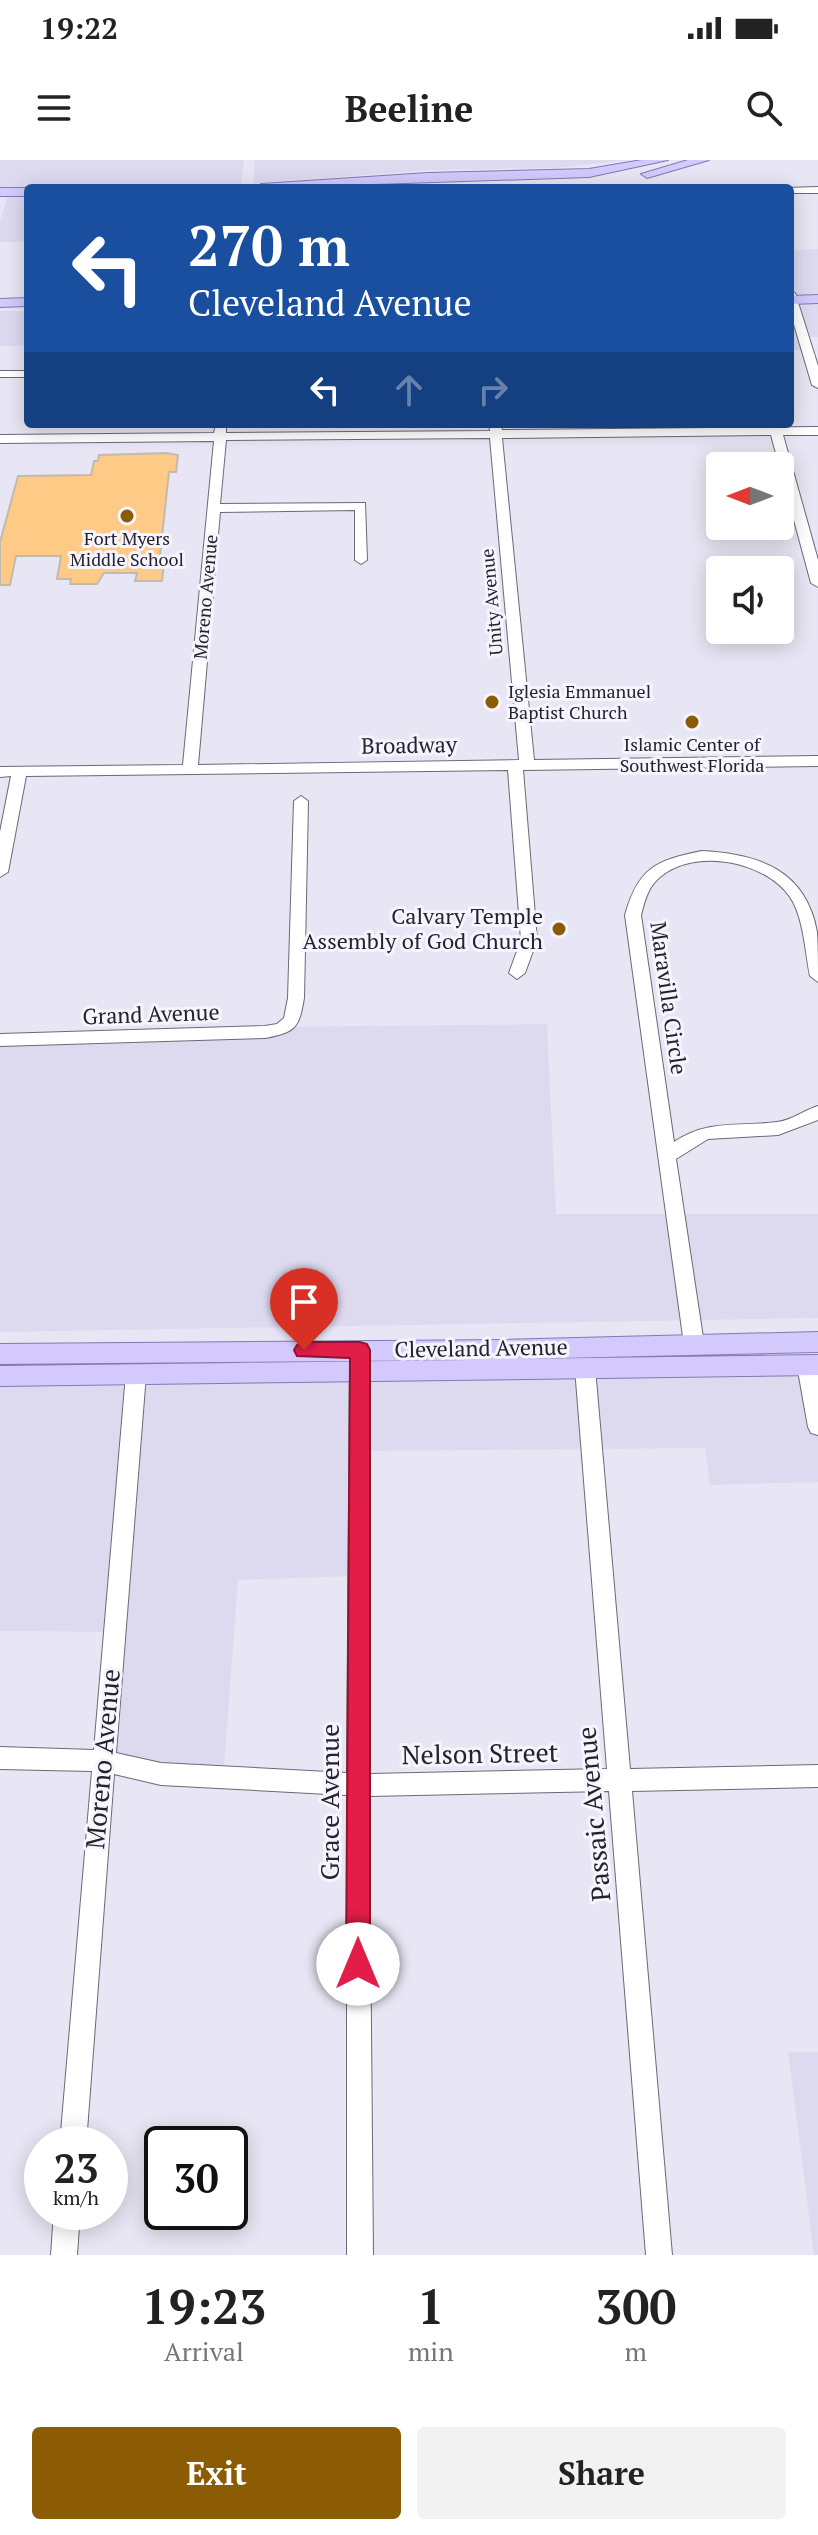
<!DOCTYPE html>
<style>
:root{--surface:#fff;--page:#f2f2f2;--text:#222;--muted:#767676;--accent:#8c5c04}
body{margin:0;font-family:"PT Serif",serif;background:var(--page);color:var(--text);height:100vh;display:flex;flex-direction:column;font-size:30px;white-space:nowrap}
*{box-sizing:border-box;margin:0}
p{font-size:26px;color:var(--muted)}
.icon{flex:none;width:44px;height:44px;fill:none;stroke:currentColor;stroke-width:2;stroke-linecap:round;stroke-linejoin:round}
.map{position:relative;height:2095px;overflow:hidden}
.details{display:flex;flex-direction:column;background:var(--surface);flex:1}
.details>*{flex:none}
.top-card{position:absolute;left:24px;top:24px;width:770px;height:244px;border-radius:8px;box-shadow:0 4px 20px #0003;background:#1a4fa0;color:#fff;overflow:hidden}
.needle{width:52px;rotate:270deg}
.buttons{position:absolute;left:706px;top:292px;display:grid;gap:16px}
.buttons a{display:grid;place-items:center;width:88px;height:88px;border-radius:8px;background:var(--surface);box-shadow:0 4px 20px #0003;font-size:40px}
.speed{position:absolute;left:24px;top:1966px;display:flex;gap:16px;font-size:40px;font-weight:700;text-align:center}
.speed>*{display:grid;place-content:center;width:104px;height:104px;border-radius:50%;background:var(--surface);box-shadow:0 4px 20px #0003;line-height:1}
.speed small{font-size:20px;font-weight:400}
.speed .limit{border:4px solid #111;border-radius:12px;background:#fff;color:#111}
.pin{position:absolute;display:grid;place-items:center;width:68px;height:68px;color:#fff;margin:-82px -34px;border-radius:50% 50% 50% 0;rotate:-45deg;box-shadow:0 0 8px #0007}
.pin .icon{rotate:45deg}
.me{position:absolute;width:88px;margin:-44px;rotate:0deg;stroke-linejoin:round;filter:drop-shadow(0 0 6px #0008)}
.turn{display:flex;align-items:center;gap:28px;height:168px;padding:0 32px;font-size:36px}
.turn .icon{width:104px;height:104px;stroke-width:2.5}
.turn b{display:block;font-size:56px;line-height:68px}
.lanes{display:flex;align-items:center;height:76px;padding:0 32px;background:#0003;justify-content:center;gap:40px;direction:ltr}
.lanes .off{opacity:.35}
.eta{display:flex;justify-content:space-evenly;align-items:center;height:136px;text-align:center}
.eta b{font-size:48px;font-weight:700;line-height:56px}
.cta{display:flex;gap:16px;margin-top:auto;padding:16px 32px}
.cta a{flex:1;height:92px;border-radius:8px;background:var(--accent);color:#fff;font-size:32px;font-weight:700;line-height:92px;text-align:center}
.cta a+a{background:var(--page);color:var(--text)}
.status{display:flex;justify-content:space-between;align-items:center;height:56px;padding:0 40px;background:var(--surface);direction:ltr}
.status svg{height:22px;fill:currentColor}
header{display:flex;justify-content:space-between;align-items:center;height:104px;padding:0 32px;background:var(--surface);font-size:36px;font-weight:700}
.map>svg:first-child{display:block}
.built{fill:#dddaf0}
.building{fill:#feca85;stroke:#c3baae;stroke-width:2}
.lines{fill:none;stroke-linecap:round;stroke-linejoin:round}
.minor-casing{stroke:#6b6976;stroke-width:2}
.major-casing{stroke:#8378b1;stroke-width:2}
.minor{fill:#fff;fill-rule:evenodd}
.major{fill:#d3c9fc;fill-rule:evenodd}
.route{fill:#e11d48;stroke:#92132f;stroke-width:2}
.poi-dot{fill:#8c5c04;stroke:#f5f4ff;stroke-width:3}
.labels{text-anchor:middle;stroke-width:6;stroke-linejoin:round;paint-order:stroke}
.far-poi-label{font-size:18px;fill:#242329;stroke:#f5f4ff}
.far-street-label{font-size:18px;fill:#242329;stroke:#f5f4ff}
.street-label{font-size:22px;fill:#242329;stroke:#f5f4ff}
.poi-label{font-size:22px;fill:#242329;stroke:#f5f4ff;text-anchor:end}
.near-street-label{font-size:26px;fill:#242329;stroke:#f5f4ff}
</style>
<div class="status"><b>19:22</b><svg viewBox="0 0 49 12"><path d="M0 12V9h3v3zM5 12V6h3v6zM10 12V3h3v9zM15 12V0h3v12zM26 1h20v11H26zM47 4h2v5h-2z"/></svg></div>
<header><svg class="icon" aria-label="menu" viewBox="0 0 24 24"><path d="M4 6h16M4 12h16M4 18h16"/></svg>Beeline<svg class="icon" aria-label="search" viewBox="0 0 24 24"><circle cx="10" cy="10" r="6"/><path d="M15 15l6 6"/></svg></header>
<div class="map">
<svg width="818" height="2095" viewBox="0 0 818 2095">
<rect width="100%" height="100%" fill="#e8e6f4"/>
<g class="built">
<polygon points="0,0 244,0 241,28 0,31"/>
<polygon points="255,0 628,0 556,8 429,10 253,23"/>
<polygon points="8,34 28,34 28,82 0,82 0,62"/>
<polygon points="818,89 818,137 790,137 790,90"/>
<polygon points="818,141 818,177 802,177 805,190 790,190 790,142"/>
<rect x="0" y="151" width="28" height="35"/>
<polygon points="547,864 556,1054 818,1054 818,1158 0,1172 0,880 163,876 164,868"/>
<polygon points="818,1212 818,1322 710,1325 705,1288 354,1291 351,1416 238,1420 224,1607 92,1612 105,1472 0,1471 0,1222"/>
<polygon points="788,1892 818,1892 818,2095 814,2095"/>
</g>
<polygon class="building" points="167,293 178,295 176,312 169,312 160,395 165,395 162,421 135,421 137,413 104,413 97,424 70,424 71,419 57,419 61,396 16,396 10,425 0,425 0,382 18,316 91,315 94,301 98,301 99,295"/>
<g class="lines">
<defs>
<g id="minor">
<polygon points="818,27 818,33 790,33 790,28 786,28"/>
<polygon points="790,130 795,133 818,206 818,228 812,225 790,151"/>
<rect x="0" y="211" width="28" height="6"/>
<path d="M216,264H226V273L490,271L489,264H501L502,270L818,267V275H783L818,400V427L811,423L771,275L502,278L534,600L818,596V606L523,610L537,780L525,813L517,819L509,813L521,780L508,610L26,616L8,712L0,717V672L11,616L0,617V607L183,605L214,281L0,283V275L214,273ZM490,278L519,600L198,605L220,352L355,350V400L361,404L367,400L365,343L220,344L226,280Z"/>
<path d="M301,636L308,641L304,838C299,868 296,872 265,878L0,886V874L265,866L277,864L284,858L288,838L294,641Z"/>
<path d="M702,691C759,694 806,710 817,772C818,788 818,806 818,822L810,816C805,792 804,758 790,737C765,701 695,687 660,717C648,727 645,740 641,755L674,982C708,959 739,967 777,962C793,960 804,950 818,946V960L778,975L708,979L676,999L704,1184L701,1190L694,1192L687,1190L684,1184L625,755C638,708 656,700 702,691Z"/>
<polygon points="360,1190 367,1192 370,1198 369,1614 607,1609 575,1208 578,1202 585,1200 592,1202 595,1208 630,1609 818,1605 818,1627 632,1631 672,2095 646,2095 609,1631 369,1636 373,2095 347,2095 347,1635 161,1625 114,1614 86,1984 60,1984 92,1611 0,1609 0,1587 94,1590 126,1214 129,1208 136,1206 143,1208 146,1214 116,1593 161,1603 347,1613 350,1198 353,1192"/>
<polygon points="807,1197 814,1199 818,1213 818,1275 811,1273 808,1267 797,1205 800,1199"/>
<polygon points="54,2052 80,2052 77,2095 51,2095"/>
</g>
<g id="major">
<polygon points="642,0 668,0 589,17 255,28 261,24 428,13 589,9"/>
<polygon points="688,0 709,0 647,18 641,14"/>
<rect x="0" y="28" width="28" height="8"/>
<polygon points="818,135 818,143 790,144 790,136"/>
<polygon points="28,138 28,146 0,147 0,139"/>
<polygon points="818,1172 818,1192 517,1199 818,1195 818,1215 0,1226 0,1206 471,1200 0,1204 0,1184 503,1180"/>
</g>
</defs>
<use href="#minor" class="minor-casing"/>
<use href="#major" class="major-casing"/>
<use href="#minor" class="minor"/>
<use href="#major" class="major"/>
</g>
<polygon class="route" points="304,1182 360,1182 367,1184 370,1190 370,1804 367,1813 358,1816 349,1813 346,1804 350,1198 297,1196 294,1190 297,1185"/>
<g class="poi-dot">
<circle cx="127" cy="356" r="8"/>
<circle cx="492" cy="542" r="8"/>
<circle cx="692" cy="562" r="8"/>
<circle cx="559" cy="769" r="8"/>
</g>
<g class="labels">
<g class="far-poi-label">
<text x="127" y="385">Fort Myers<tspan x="127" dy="21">Middle School</tspan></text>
<text x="508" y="538" text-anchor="start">Iglesia Emmanuel<tspan x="508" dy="21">Baptist Church</tspan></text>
<text x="692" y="591">Islamic Center of<tspan x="692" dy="21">Southwest Florida</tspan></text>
</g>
<g class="far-street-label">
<text transform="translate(206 437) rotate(-85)" y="6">Moreno Avenue</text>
<text transform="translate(492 442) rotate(-95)" y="6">Unity Avenue</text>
</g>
<g class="street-label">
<text transform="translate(409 585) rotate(-1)" y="8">Broadway</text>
<text transform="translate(669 838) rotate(82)" y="8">Maravilla Circle</text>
<text transform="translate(151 854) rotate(-2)" y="8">Grand Avenue</text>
<text transform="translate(481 1188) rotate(-1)" y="8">Cleveland Avenue</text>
</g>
<g class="poi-label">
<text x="543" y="764">Calvary Temple<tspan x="543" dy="25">Assembly of God Church</tspan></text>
</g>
<g class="near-street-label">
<text transform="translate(480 1594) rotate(-1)" y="9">Nelson Street</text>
<text transform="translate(103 1599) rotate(-85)" y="9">Moreno Avenue</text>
<text transform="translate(330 1642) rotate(-90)" y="9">Grace Avenue</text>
<text transform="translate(594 1654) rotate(-95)" y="9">Passaic Avenue</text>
</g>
</g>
</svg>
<div class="buttons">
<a><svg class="needle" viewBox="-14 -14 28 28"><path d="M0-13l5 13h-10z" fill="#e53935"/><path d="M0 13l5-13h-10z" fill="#767676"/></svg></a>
<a><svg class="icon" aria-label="sound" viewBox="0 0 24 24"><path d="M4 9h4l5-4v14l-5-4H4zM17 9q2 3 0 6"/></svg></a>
</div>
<div class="speed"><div>23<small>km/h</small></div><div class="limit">30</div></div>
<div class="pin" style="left:304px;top:1190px;background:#d93025"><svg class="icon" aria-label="arrive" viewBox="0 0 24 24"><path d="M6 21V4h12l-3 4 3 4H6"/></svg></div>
<svg class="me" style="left:358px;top:1804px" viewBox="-20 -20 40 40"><circle r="19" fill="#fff"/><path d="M0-13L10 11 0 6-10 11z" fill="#e11d48"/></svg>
<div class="top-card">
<div class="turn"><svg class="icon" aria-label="left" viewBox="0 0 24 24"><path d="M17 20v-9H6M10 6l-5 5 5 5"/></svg><div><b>270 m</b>Cleveland Avenue</div></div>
<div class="lanes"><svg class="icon" aria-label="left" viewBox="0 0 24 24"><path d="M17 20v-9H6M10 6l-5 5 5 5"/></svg><svg class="icon off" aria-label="ahead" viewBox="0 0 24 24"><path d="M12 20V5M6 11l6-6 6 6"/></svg><svg class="icon off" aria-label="right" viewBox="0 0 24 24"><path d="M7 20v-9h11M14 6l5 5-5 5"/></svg></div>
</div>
</div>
<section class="details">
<div class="eta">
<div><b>19:23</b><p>Arrival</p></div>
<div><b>1</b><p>min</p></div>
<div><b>300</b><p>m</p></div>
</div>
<div class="cta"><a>Exit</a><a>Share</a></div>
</section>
